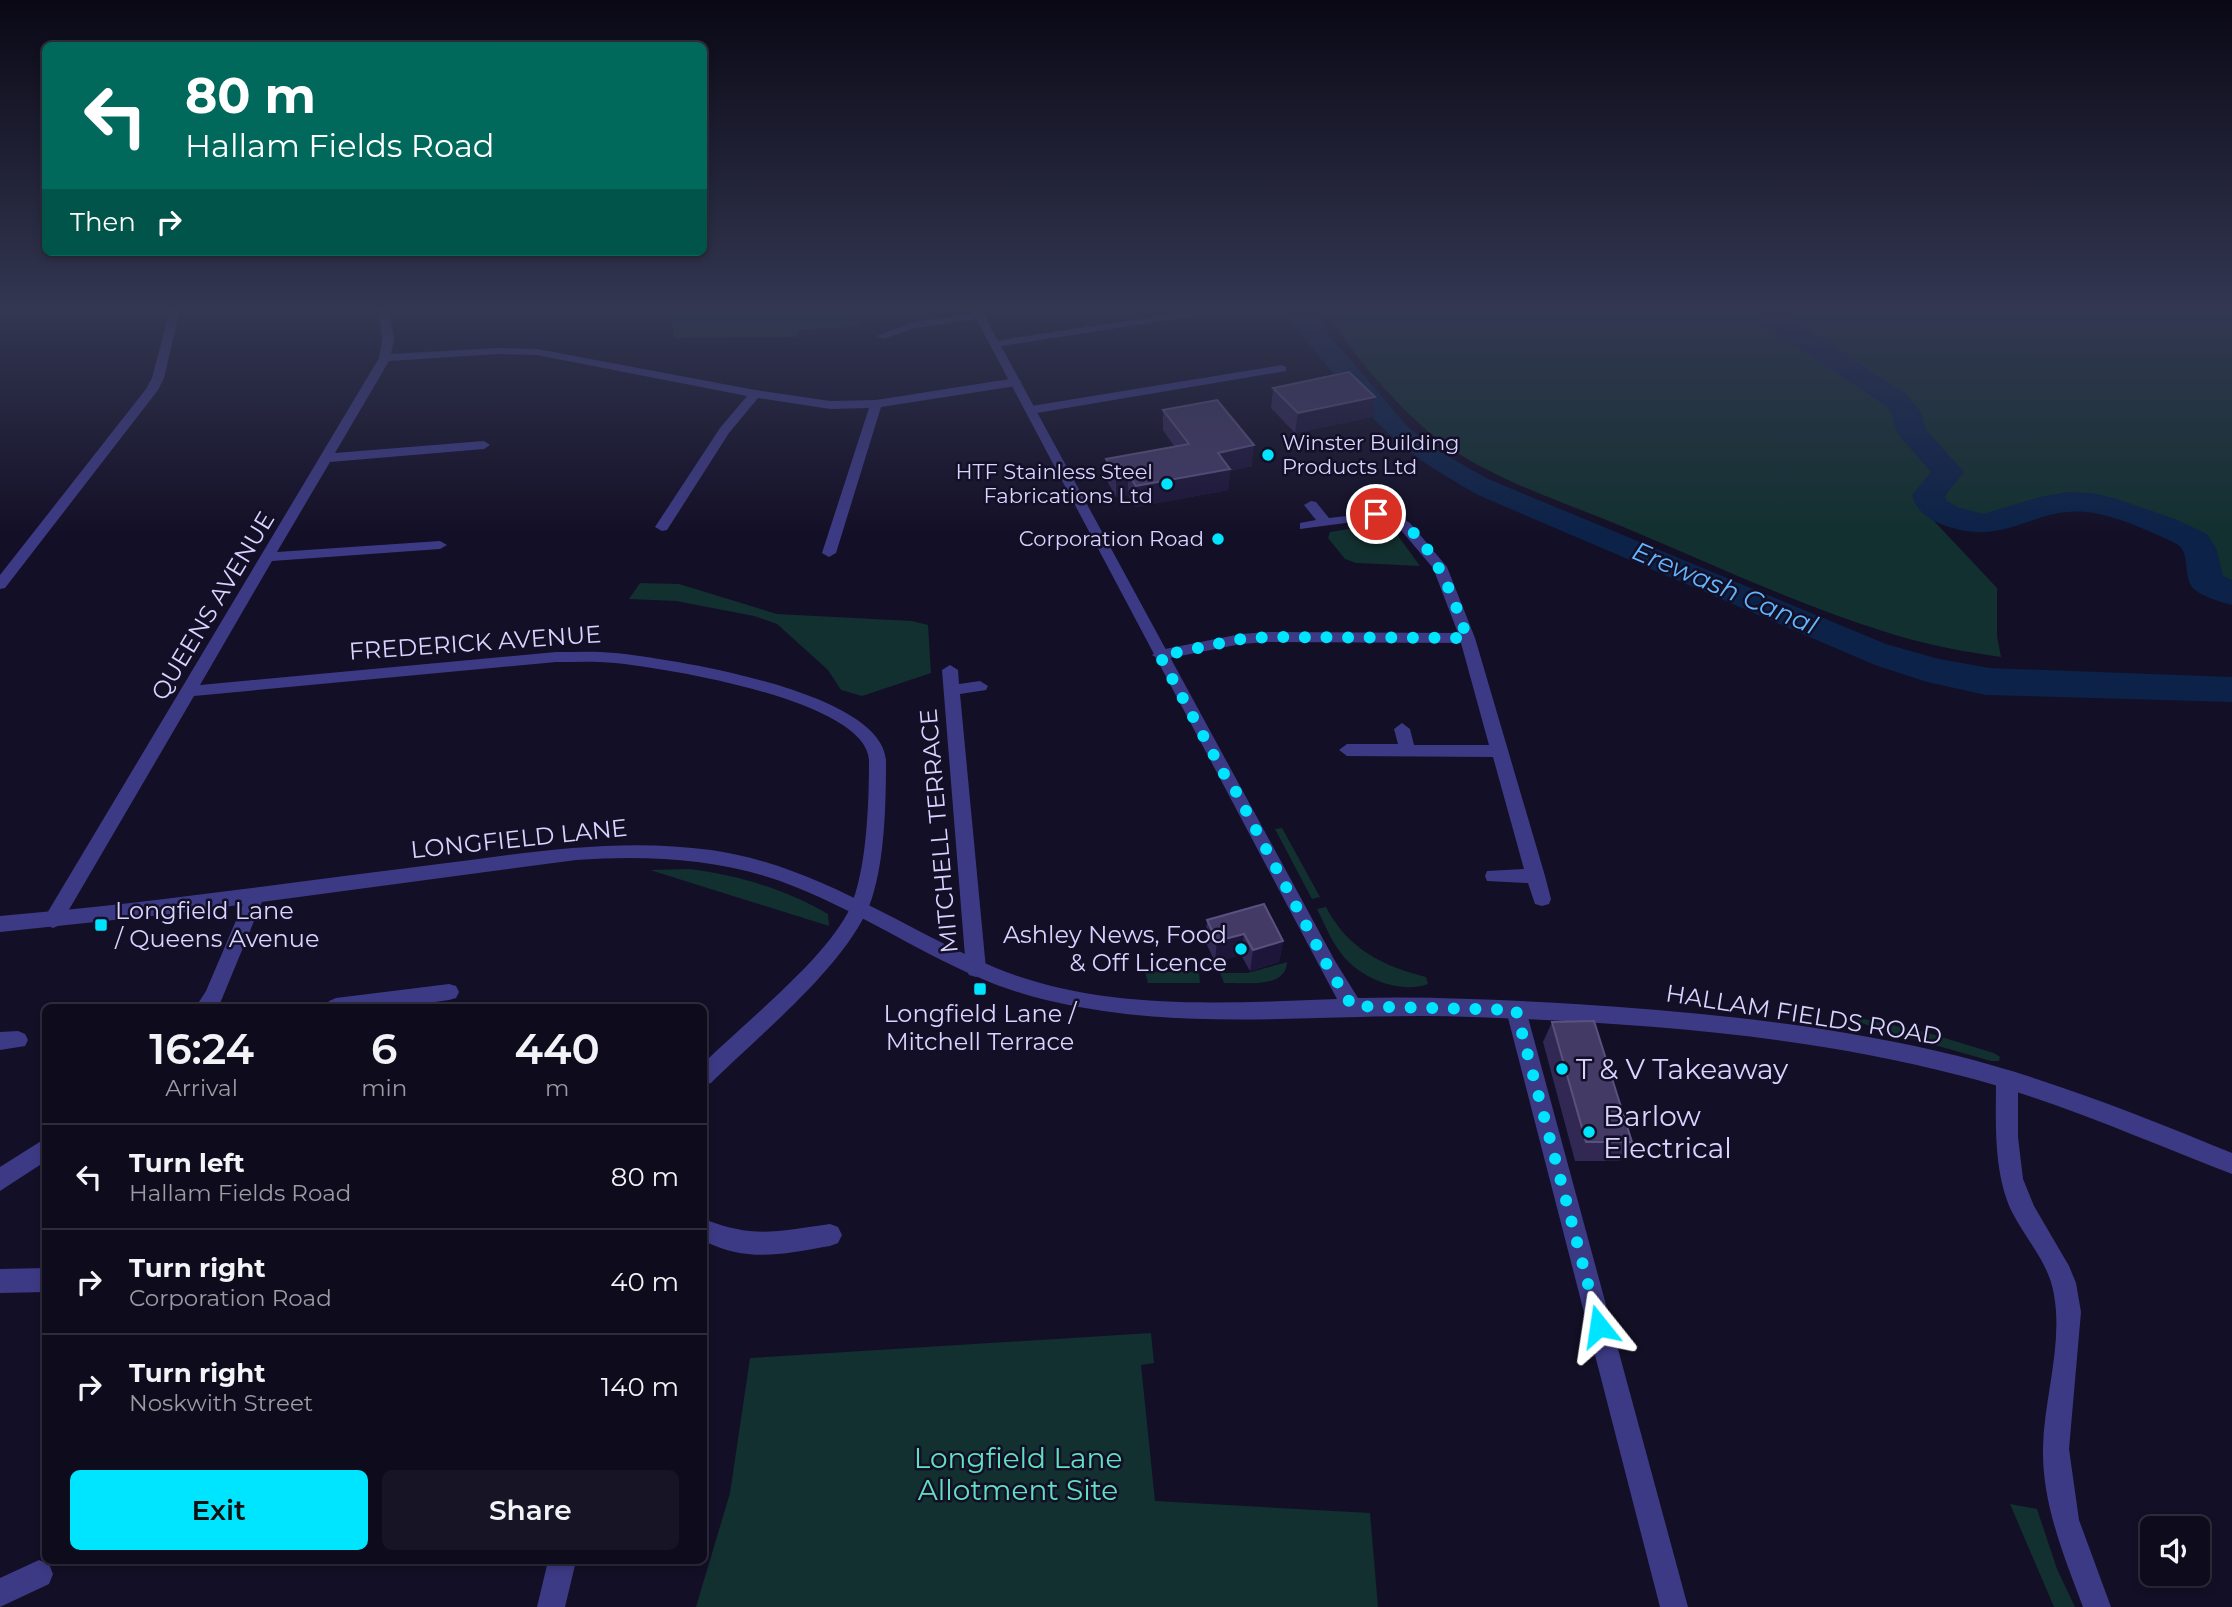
<!DOCTYPE html>
<style>
:root{--surface:#0e0b1c;--page:#171425;--text:#f1f3f6;--muted:#9b9ba3;--line:#2e2b3b;--accent:#00e5ff}
body{margin:0;font-family:Montserrat,sans-serif;background:var(--page);color:var(--text);height:100vh;display:flex;flex-direction:column;font-size:26px;white-space:nowrap}
*{box-sizing:border-box;margin:0}
p{font-size:23px;color:var(--muted)}
.icon{flex:none;width:38px;height:38px;fill:none;stroke:currentColor;stroke-width:2;stroke-linecap:round;stroke-linejoin:round}
.map{position:relative;flex:1;overflow:hidden}
.drawer{position:absolute;left:42px;top:1004px;width:665px;height:560px;display:flex;flex-direction:column;background:var(--surface);border-radius:10px;box-shadow:0 4px 10px #0003,0 0 0 2px var(--line)}
.drawer>*{flex:none}
.banner{position:absolute;left:42px;top:42px;width:665px;height:214px;border-radius:10px;box-shadow:0 4px 10px #0003,0 0 0 2px var(--line);background:#00695c;color:#fff;overflow:hidden}
.fabs{position:absolute;left:2140px;top:1516px;display:grid;gap:14px}
.fabs a{display:grid;place-items:center;width:70px;height:70px;border-radius:10px;background:var(--surface);box-shadow:0 4px 10px #0003,0 0 0 2px var(--line);font-size:35px}
.pin{position:absolute;display:grid;place-items:center;width:60px;height:60px;color:#fff;margin:-30px;border:4px solid #fff;border-radius:50%;box-shadow:0 2px 7px #0007}
.me{position:absolute;width:77px;margin:-38px;rotate:345deg;stroke-linejoin:round;filter:drop-shadow(0 0 5px #0008)}
.turn{display:flex;align-items:center;gap:24px;height:147px;padding:0 28px;font-size:32px}
.turn .icon{width:91px;height:91px;stroke-width:2.5}
.turn b{display:block;font-size:49px;line-height:60px}
.then{display:flex;align-items:center;height:66px;padding:0 28px;background:#0003;gap:14px;font-size:26px}
.eta{display:flex;justify-content:space-evenly;align-items:center;height:119px;text-align:center}
.eta b{font-size:42px;font-weight:600;line-height:49px}
.cta{display:flex;gap:14px;margin-top:auto;padding:14px 28px}
.cta a{flex:1;height:80px;border-radius:10px;background:var(--accent);color:#111;font-size:28px;font-weight:600;line-height:80px;text-align:center}
.cta a+a{background:var(--page);color:var(--text)}
ul{padding:0;list-style:none}
li{display:flex;align-items:center;gap:21px;height:105px;padding:0 28px;border-top:2px solid var(--line)}
li div{flex:1}
li b{display:block;font-size:26px}
li em{font-style:normal}
.map>svg:first-child{display:block}
.green{fill:#12302f}
.water{fill:#0c2248}
.lines{fill:none;stroke-linecap:round;stroke-linejoin:round}
.river{fill:#0c2248;fill-rule:evenodd}
.minor{fill:#3d3a85;fill-rule:evenodd}
.tertiary{fill:#3d3a85;fill-rule:evenodd}
.wall{fill:#312854}
.shaded-wall{fill:#1d163a}
.building{fill:#433a66;stroke:#5a527e;stroke-width:2}
.route{stroke:#00e5ff;stroke-width:12;stroke-dasharray:0 21.6}
.poi-dot{fill:#00e5ff;stroke:#130f26;stroke-width:2.5}
.labels{text-anchor:middle;stroke-width:5;stroke-linejoin:round;paint-order:stroke}
.far-poi-label{font-size:21px;fill:#d9d4ff;stroke:#130f26;text-anchor:end}
.street-label{font-size:24px;fill:#d9d4ff;stroke:#130f26}
.poi-label{font-size:24px;fill:#d9d4ff;stroke:#130f26;text-anchor:start}
.water-label{font-size:26px;font-style:italic;fill:#62b6ff;stroke:#130f26}
.near-poi-label{font-size:28px;fill:#d9d4ff;stroke:#130f26;text-anchor:start}
.near-park-label{font-size:28px;fill:#5fe0c0;stroke:#130f26}
</style>
<div class="map">
<svg width="2232" height="1607" viewBox="0 0 2232 1607">
<rect width="100%" height="100%" fill="#130f26"/>
<g class="green">
<polygon points="576,309 898,309 900,312 863,316 860,326 800,330 797,337 674,338 672,312 602,318"/>
<path d="M1324,309H1752L1895,404L1911,440L1939,473L1934,482L1919,495L1918,504L1997,588V636L2001,657C1965,652 1928,645 1892,634C1800,606 1710,563 1621,526C1561,501 1485,477 1435,437C1395,405 1350,351 1324,309Z"/>
<path d="M1770,309H2232V587C2197,587 2219,550 2204,534L2147,519L2088,497L2040,500L2004,517L1983,522L1967,520L1944,503L1943,498L1960,474L1922,436L1918,412L1913,405Z"/>
<polygon points="1374,525 1393,529 1420,566 1356,563 1345,559 1328,538 1330,532"/>
<polygon points="640,583 679,584 777,614 912,621 928,625 931,673 862,696 841,690 828,670 777,624 754,616 676,601 629,599"/>
<polygon points="1282,828 1320,897 1312,899 1275,829"/>
<path d="M689,869C738,875 785,889 828,914L829,926L650,870Z"/>
<path d="M1326,907C1347,948 1382,966 1426,977L1428,984C1400,994 1363,979 1344,957C1332,943 1325,925 1317,909Z"/>
<path d="M1287,962C1286,990 1243,982 1224,983L1220,973H1247Z"/>
<polygon points="1145,972 1199,972 1200,983 1148,983"/>
<polygon points="1855,1017 1925,1032 1994,1053 2000,1057 1999,1061 1991,1061 1875,1028 1859,1022"/>
<polygon points="1151,1333 1154,1363 1141,1365 1155,1501 1370,1513 1378,1607 696,1607 730,1493 750,1358"/>
<polygon points="2010,1504 2037,1509 2057,1569 2075,1607 2054,1607"/>
</g>
<path class="water" d="M1280,309H1312L1330,336L1407,426L1432,447L1488,479L1886,644L1939,659L1990,668L2232,677V702L1986,695L1927,682L1875,665L1478,495C1456,482 1434,470 1414,455C1362,415 1322,358 1280,309Z"/>
<g class="lines">
<path class="river" d="M1745,309H1775L1906,394L1920,411L1926,430L1964,472L1944,496L1947,501L1957,507L1983,514L2040,497L2068,492L2091,493L2114,498L2175,519L2207,534L2217,550L2223,576L2232,580V605C2220,602 2204,597 2195,590C2181,578 2192,554 2177,544C2152,532 2113,514 2086,512C2031,507 2008,547 1946,526C1929,520 1917,512 1912,495L1931,472L1897,433L1891,412L1886,406L1749,315Z"/>
<g class="minor">
<polygon points="170,309 180,309 164,378 158,390 5,588 0,589 0,575 146,389 152,378"/>
<path d="M379,309H389L394,339L391,354L497,348L537,349L755,390L830,401L876,400L1016,378L1022,382L1016,386L881,407L836,553L829,557L822,553L869,408L830,409L758,398L729,433L667,530L662,531L655,527L720,428L747,396L537,355L497,354L389,361L335,453L484,441L490,445L484,449L330,462L277,552L440,541L447,545L440,549L272,561L200,685L556,652C576,652 595,651 615,653C672,659 881,691 886,760C886,802 885,858 872,898C851,962 760,1034 711,1083L704,1085V1063C745,1022 827,958 850,908C867,870 869,802 869,760C866,700 665,668 615,663C595,661 576,662 556,662L194,696L60,925L53,928L46,925L43,920L379,358L382,339Z"/>
<polygon points="1191,311 1195,312 1195,316 995,347 989,344 995,341"/>
<polygon points="980,313 985,316 984,318 915,328 883,339 877,336 913,322"/>
<polygon points="1282,365 1286,367 1286,371 1031,414 1025,410 1031,406"/>
<polygon points="1311,501 1316,502 1329,518 1390,511 1410,523 1447,567 1475,638 1545,876 1551,899 1549,904 1542,906 1535,904 1528,883 1487,881 1485,876 1487,871 1524,869 1493,757 1347,756 1339,750 1347,744 1398,744 1394,729 1402,723 1410,729 1414,745 1489,745 1461,643 1269,642 1241,644 1160,660 1152,655 1160,650 1241,634 1269,632 1458,633 1433,568 1400,529 1383,518 1300,529 1300,523 1316,520 1304,505"/>
<polygon points="950,665 958,670 959,684 980,681 988,686 986,690 960,694 986,969 983,975 976,977 969,975 966,969 942,670"/>
<polygon points="255,890 262,892 264,897 221,1001 216,1008 195,1008 206,991 246,897 248,892"/>
<polygon points="449,984 456,986 459,992 456,998 449,1000 392,1008 326,1007 329,1001 336,998"/>
<polygon points="1516,1001 1523,1004 1526,1010 1688,1607 1660,1607 1506,1010 1509,1004"/>
<polygon points="18,1031 25,1034 28,1040 25,1046 0,1050 0,1032"/>
<path d="M2007,1070L2014,1072L2018,1079V1137L2023,1179L2034,1206L2069,1266L2076,1283L2081,1312L2069,1449L2079,1520L2111,1607H2083C2064,1556 2042,1504 2043,1448C2044,1398 2063,1345 2054,1295C2049,1262 2025,1239 2011,1210C1993,1169 1996,1123 1996,1079L2000,1072Z"/>
<polygon points="46,1138 46,1161 0,1191 0,1167"/>
<path d="M704,1219C754,1239 778,1231 830,1224L838,1227L842,1235L838,1243L830,1246C782,1254 749,1263 704,1241Z"/>
<polygon points="46,1268 46,1292 0,1293 0,1269"/>
<polygon points="39,1560 49,1564 53,1574 49,1584 0,1607 0,1578"/>
<polygon points="548,1561 576,1561 565,1607 537,1607"/>
</g>
<path class="tertiary" d="M971,309H981L1335,961L1358,998C1430,996 1503,1000 1575,1004C1703,1012 1833,1025 1958,1056C2052,1080 2142,1116 2232,1153V1174C2141,1139 2053,1099 1958,1075C1800,1034 1635,1023 1473,1017C1342,1012 1209,1031 1079,1007C1045,1001 1012,992 980,978C912,949 850,906 780,881C715,858 644,855 576,860L171,914L0,932V916C144,904 287,883 431,865C525,853 617,837 711,850C817,865 901,928 996,968C1102,1012 1225,1003 1337,999Z"/>
</g>
<g class="wall">
<polygon points="1273,388 1372,417 1295,433 1271,408"/>
<polygon points="1163,410 1252,466 1230,471 1228,490 1136,507 1128,495 1116,497 1106,479 1106,459 1174,446 1163,430"/>
<polygon points="1207,920 1283,941 1279,962 1250,971 1241,955 1215,962 1205,941"/>
<polygon points="1552,1022 1632,1142 1620,1161 1575,1161 1543,1042"/>
</g>
<g class="shaded-wall">
<polygon points="1375,397 1372,417 1295,433 1298,413"/>
<polygon points="1254,445 1252,466 1230,471 1228,490 1136,507 1136,486 1218,453"/>
<polygon points="1128,474 1128,495 1116,497 1116,476"/>
<polygon points="1244,934 1241,955 1215,962 1217,941"/>
<polygon points="1283,941 1279,962 1250,971 1253,950"/>
</g>
<g class="building">
<polygon points="1349,372 1375,397 1298,413 1273,388"/>
<polygon points="1217,400 1254,445 1218,453 1230,469 1136,486 1128,474 1116,476 1106,459 1189,444 1163,410"/>
<polygon points="1264,904 1283,941 1253,950 1244,934 1217,941 1207,920"/>
<polygon points="1594,1021 1632,1142 1586,1142 1552,1022"/>
</g>
<linearGradient id="sky" x2="0" y2="1"><stop stop-color="#0a0815"/><stop offset="0.58" stop-color="#333752"/><stop offset="1" stop-color="#333752" stop-opacity="0"/></linearGradient>
<rect width="2232" height="534" fill="url(#sky)"/>
<g class="lines">
<path class="route" d="M1376,514C1426,517 1454,598 1467,638L1269,637L1241,639L1160,656L1224,774L1234,788L1328,967L1352,1006L1516,1010L1599,1326"/>
</g>
<g class="poi-dot">
<circle cx="1268" cy="455" r="7"/>
<circle cx="1167" cy="484" r="7"/>
<circle cx="1218" cy="539" r="7"/>
<rect x="94" y="918" width="14" height="14" rx="3.5"/>
<circle cx="1241" cy="949" r="7"/>
<rect x="973" y="982" width="14" height="14" rx="3.5"/>
<circle cx="1562" cy="1069" r="7"/>
<circle cx="1589" cy="1132" r="7"/>
</g>
<g class="labels">
<g class="far-poi-label">
<text x="1282" y="450" text-anchor="start">Winster Building<tspan x="1282" dy="24">Products Ltd</tspan></text>
<text x="1153" y="479">HTF Stainless Steel<tspan x="1153" dy="24">Fabrications Ltd</tspan></text>
<text x="1204" y="546">Corporation Road</text>
</g>
<g class="street-label">
<text transform="translate(213 606) rotate(-59)" y="8">QUEENS AVENUE</text>
<text transform="translate(475 643) rotate(-4)" y="8">FREDERICK AVENUE</text>
<text transform="translate(939 831) rotate(-95)" y="8">MITCHELL TERRACE</text>
<text transform="translate(519 839) rotate(-6)" y="8">LONGFIELD LANE</text>
<text transform="translate(1804 1015) rotate(9)" y="8">HALLAM FIELDS ROAD</text>
</g>
<g class="poi-label">
<text x="115" y="919">Longfield Lane<tspan x="115" dy="28">/ Queens Avenue</tspan></text>
<text x="1227" y="943" text-anchor="end">Ashley News, Food<tspan x="1227" dy="28">&amp; Off Licence</tspan></text>
<text x="980" y="1022" text-anchor="middle">Longfield Lane /<tspan x="980" dy="28">Mitchell Terrace</tspan></text>
</g>
<g class="water-label">
<text transform="translate(1725 588) rotate(23)" y="9">Erewash Canal</text>
</g>
<g class="near-poi-label">
<text x="1576" y="1079">T &amp; V Takeaway</text>
<text x="1603" y="1126">Barlow<tspan x="1603" dy="32">Electrical</tspan></text>
</g>
<g class="near-park-label">
<text x="1018" y="1468">Longfield Lane<tspan x="1018" dy="32">Allotment Site</tspan></text>
</g>
</g>
</svg>
<div class="fabs">
<a><svg class="icon" aria-label="sound" viewBox="0 0 24 24"><path d="M4 9h4l5-4v14l-5-4H4zM17 9q2 3 0 6"/></svg></a>
</div>
<div class="pin" style="left:1376px;top:514px;background:#d93025"><svg class="icon" aria-label="arrive" viewBox="0 0 24 24"><path d="M6 21V4h12l-3 4 3 4H6"/></svg></div>
<svg class="me" style="left:1599px;top:1326px" viewBox="-20 -20 40 40"><path d="M0-17L14 15 0 8-14 15z" fill="#00e5ff" stroke="#fff" stroke-width="4"/></svg>
<div class="banner">
<div class="turn"><svg class="icon" aria-label="left" viewBox="0 0 24 24"><path d="M17 20v-9H6M10 6l-5 5 5 5"/></svg><div><b>80 m</b>Hallam Fields Road</div></div>
<div class="then">Then<svg class="icon" aria-label="right" viewBox="0 0 24 24"><path d="M7 20v-9h11M14 6l5 5-5 5"/></svg></div>
</div>
<section class="drawer">
<div class="eta">
<div><b>16:24</b><p>Arrival</p></div>
<div><b>6</b><p>min</p></div>
<div><b>440</b><p>m</p></div>
</div>
<ul>
<li><svg class="icon" aria-label="left" viewBox="0 0 24 24"><path d="M17 20v-9H6M10 6l-5 5 5 5"/></svg><div><b>Turn left</b><p>Hallam Fields Road</p></div><em>80 m</em></li>
<li><svg class="icon" aria-label="right" viewBox="0 0 24 24"><path d="M7 20v-9h11M14 6l5 5-5 5"/></svg><div><b>Turn right</b><p>Corporation Road</p></div><em>40 m</em></li>
<li><svg class="icon" aria-label="right" viewBox="0 0 24 24"><path d="M7 20v-9h11M14 6l5 5-5 5"/></svg><div><b>Turn right</b><p>Noskwith Street</p></div><em>140 m</em></li>
</ul>
<div class="cta"><a>Exit</a><a>Share</a></div>
</section>
</div>
